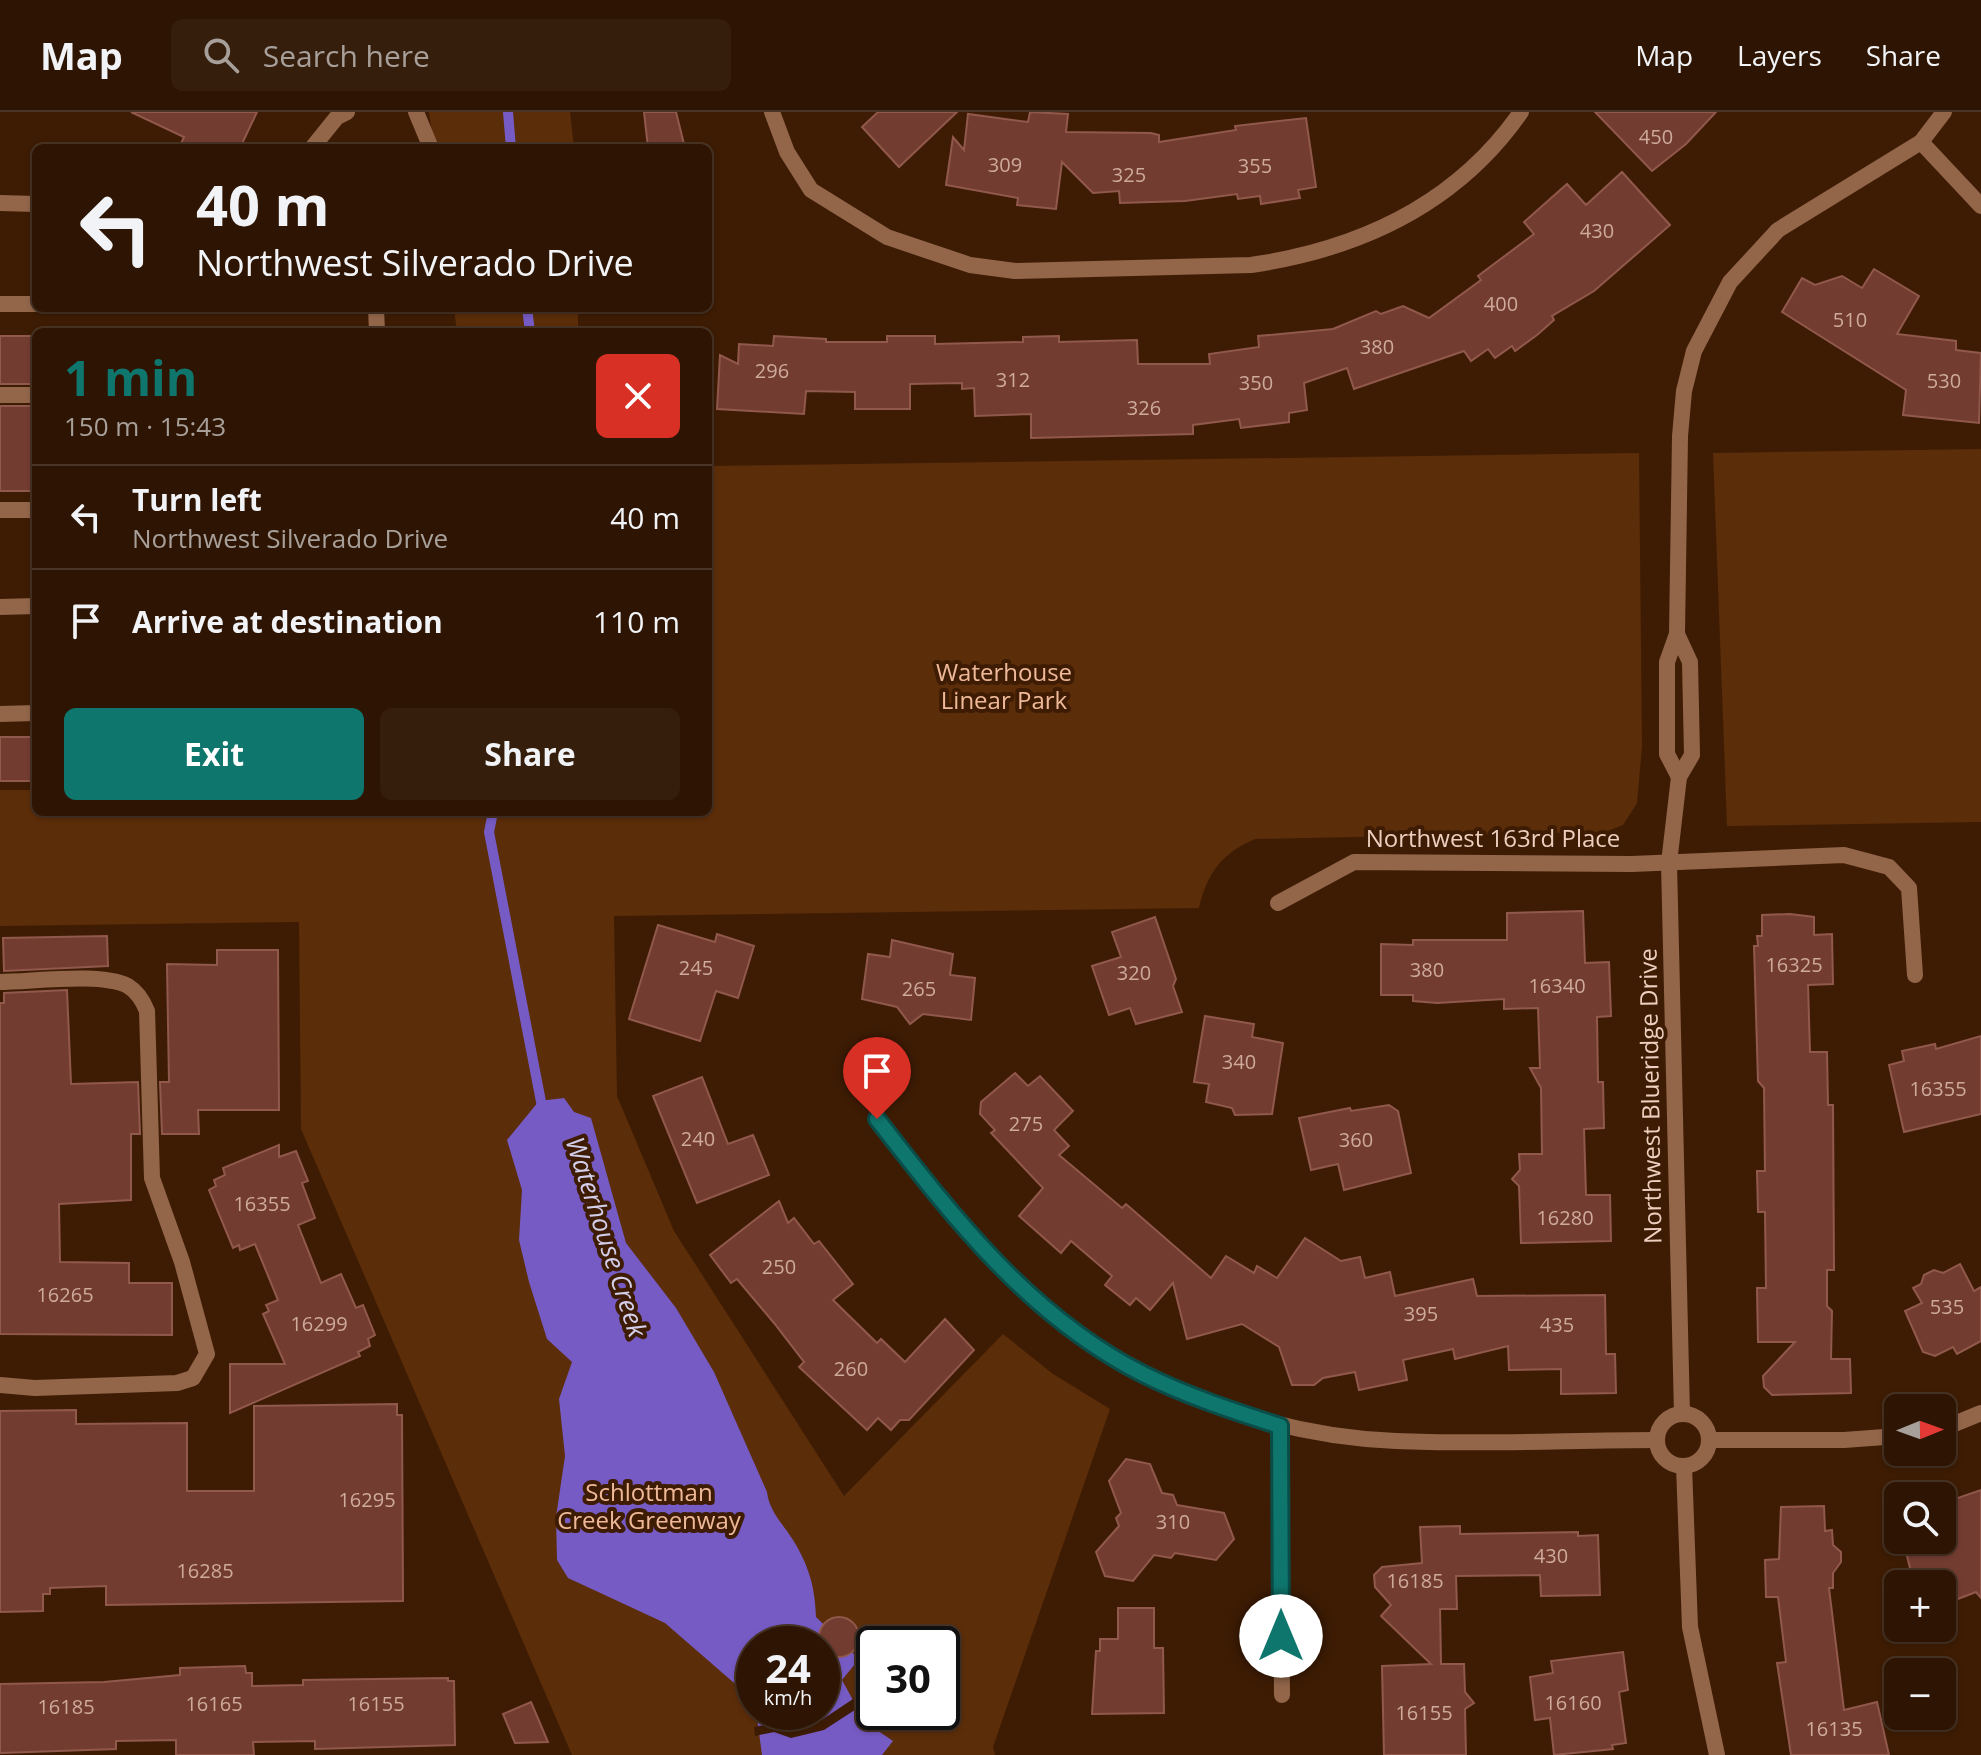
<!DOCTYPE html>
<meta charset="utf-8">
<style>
:root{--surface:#2e1503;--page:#361e0d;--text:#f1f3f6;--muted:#a79f9a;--line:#493425;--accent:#0f766e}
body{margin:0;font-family:"Open Sans",sans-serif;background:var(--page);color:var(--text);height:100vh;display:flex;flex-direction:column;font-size:30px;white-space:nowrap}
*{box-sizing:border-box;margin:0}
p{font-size:26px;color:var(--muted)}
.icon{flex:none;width:44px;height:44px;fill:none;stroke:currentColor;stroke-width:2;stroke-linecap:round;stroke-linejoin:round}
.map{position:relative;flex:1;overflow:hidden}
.details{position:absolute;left:32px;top:216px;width:680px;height:488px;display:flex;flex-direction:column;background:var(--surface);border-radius:12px;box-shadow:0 2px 6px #0004,0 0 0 2px var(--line)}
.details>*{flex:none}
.hud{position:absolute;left:32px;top:32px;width:680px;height:168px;border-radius:12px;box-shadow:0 2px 6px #0004,0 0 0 2px var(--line);background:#2e1503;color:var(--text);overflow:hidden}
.needle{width:52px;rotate:89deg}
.fabs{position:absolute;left:1884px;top:1282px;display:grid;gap:16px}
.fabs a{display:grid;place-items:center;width:72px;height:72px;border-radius:12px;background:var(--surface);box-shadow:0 2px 6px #0004,0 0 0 2px var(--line);font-size:40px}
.speed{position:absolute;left:736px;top:1514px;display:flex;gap:16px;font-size:40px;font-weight:700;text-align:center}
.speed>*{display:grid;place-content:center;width:104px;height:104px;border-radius:50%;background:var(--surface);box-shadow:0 2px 6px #0004,0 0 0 2px var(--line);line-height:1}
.speed small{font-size:20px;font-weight:400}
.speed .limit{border:4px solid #111;border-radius:12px;background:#fff;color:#111}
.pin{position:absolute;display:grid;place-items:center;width:68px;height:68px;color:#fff;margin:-82px -34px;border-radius:50% 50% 50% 0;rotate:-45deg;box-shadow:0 0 8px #0007}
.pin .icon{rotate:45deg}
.me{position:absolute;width:88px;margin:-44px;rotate:0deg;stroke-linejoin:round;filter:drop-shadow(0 0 6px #0008)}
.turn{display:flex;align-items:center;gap:28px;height:168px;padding:0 32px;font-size:36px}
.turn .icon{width:104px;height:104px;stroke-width:2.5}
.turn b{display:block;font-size:56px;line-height:68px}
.round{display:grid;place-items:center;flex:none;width:84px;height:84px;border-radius:12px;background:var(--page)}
.overview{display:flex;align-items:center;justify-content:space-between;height:136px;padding:0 32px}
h1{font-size:48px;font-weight:700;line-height:60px;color:var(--accent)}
.button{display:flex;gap:16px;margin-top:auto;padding:16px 32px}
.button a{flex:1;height:92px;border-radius:12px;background:var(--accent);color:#fff;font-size:32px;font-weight:700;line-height:92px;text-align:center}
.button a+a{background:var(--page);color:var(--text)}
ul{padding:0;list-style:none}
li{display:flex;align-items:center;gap:24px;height:104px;padding:0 32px;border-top:2px solid var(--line)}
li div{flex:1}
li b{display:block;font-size:30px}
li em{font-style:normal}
header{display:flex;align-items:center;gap:48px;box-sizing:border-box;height:112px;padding:0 40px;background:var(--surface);border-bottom:2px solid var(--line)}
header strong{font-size:38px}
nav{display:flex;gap:44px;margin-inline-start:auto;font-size:28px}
.search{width:560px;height:72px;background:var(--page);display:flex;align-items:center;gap:20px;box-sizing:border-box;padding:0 28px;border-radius:12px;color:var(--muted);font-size:30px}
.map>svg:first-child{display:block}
.green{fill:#5c2d09;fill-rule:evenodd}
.water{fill:#775bc5;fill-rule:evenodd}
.pier{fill:#3e1c04}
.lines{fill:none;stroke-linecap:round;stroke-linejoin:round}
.stream{stroke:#775bc5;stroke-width:10}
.building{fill:#733c31;stroke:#91584c;stroke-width:2}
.lane{stroke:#93664a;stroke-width:16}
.street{stroke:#93664a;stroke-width:16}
.route-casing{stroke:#0a4d48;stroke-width:20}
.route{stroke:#0f766e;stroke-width:14}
.labels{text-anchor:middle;stroke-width:8;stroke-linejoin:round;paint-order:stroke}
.number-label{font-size:20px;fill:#ceaa9c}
.park-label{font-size:24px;fill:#efb999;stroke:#3e1c04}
.street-label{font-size:24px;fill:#eccfbf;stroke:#3e1c04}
.water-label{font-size:26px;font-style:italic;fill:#d3ceea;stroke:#3e1c04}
</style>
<header>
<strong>Map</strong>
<div class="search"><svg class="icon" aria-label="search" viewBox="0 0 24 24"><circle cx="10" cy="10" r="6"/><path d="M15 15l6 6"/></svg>Search here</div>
<nav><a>Map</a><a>Layers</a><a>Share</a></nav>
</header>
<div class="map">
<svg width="1981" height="1643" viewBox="0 0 1981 1643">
<rect width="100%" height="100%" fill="#3e1c04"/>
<g class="green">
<polygon points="429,0 570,0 574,36 434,36"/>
<polygon points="454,196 578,196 578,220 457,220"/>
<polygon points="1981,337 1981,710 1727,714 1713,341"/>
<path d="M1639,341L1642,635L1637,691L1623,713L1605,720L1255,727C1222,741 1207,761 1199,796L614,804L617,984L674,1119L844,1384L1003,1222L1053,1262L1110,1297L993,1635L995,1643H572L301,1017L299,810L0,814V678H36V700H708V354ZM754,1532H822V1600H754ZM874,1532H942V1600H874Z"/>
</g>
<path class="water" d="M564,986L574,1000L591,1006L626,1131L676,1196L714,1260L767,1380C769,1399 783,1412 793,1428C809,1454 815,1475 816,1505L859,1547L842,1568L865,1610L893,1629L882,1643H762L757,1606L741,1577L665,1511L568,1466L557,1448L556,1405L565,1344L559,1287L572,1250L547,1227L529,1170L519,1128L522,1078L507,1028L539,989ZM754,1532H822V1600H754Z"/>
<polygon class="pier" points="856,1585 861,1594 824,1618 791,1626 774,1620 755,1624 754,1615 775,1611 793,1617 820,1609"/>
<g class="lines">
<g class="stream">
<polyline points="508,0 511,36"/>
<polyline points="527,196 530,220"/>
<polyline points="493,700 489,720 543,1000"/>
</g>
</g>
<g class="building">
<polygon points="131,0 257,0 240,36 179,36 184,25"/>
<polygon points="644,0 676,0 685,36 648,36"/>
<polygon points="878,0 957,0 899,55 862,15"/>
<polygon points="1030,0 1068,2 1066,20 1151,21 1159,23 1159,30 1236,18 1235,14 1306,6 1316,75 1298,78 1300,86 1261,92 1260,84 1238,87 1237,82 1185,89 1120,91 1119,79 1093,81 1062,50 1056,97 1017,93 1018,86 946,73 953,25 964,38 968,2 1028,10"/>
<polygon points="1595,0 1716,0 1686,32 1652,59"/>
<polygon points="1622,60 1670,113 1594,179 1552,204 1554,208 1537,223 1515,239 1512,234 1495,246 1488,237 1471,249 1464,239 1354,277 1347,256 1304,271 1307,298 1289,301 1289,310 1241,316 1239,307 1193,313 1193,322 1031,326 1031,302 975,304 974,276 962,277 962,271 910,272 910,297 855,297 855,280 806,279 804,302 717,297 720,243 738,252 739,232 773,234 774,224 826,227 826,230 887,230 887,224 935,224 935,232 1023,230 1023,225 1059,224 1059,230 1137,228 1138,252 1210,252 1209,242 1259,235 1258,224 1333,217 1376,199 1381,202 1403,194 1429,206 1481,168 1478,164 1534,122 1524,110 1567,72 1586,93"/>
<polygon points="1874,157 1919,184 1897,222 1956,229 1956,238 1981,241 1979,311 1903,303 1906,278 1782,200 1802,166 1815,173 1842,164 1862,176"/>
<rect x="0" y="224" width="36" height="48"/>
<rect x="0" y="294" width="36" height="85"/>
<rect x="0" y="625" width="36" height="44"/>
<polygon points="1583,799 1585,851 1609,850 1611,904 1597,905 1598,970 1603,970 1604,1016 1584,1017 1586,1083 1610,1083 1611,1129 1521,1131 1519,1074 1512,1067 1520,1058 1519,1042 1542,1042 1541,976 1530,956 1540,956 1538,896 1504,897 1504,887 1437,891 1413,889 1413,883 1381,883 1381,832 1413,833 1413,828 1507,828 1507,801"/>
<polygon points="1790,802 1814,805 1814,823 1832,822 1833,872 1808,873 1810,940 1827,940 1828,993 1833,993 1834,1158 1827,1158 1827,1194 1832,1199 1831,1247 1850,1247 1851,1281 1772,1283 1764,1275 1763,1264 1795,1230 1758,1230 1757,1176 1766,1176 1765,1100 1758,1100 1757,1059 1765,1059 1764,976 1758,969 1754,834 1758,834 1757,824 1762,824 1762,803"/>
<polygon points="1155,805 1176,867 1173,874 1182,900 1136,912 1130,896 1109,903 1092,854 1121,845 1112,820"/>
<polygon points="658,813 715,830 717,822 754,834 738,886 716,879 700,929 629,907"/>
<polygon points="107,824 108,854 4,859 3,826"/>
<polygon points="892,828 953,842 950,863 975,866 971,908 923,902 910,912 897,895 862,887 868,842 890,845"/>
<polygon points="217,838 278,838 279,998 198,998 199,1022 162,1022 160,970 169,970 167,852 217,853"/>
<polygon points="67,878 71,972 138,970 140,1022 131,1022 131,1088 59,1092 60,1150 129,1151 129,1171 172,1171 172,1223 0,1222 0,891 4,891 4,881"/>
<polygon points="1205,904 1254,912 1252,925 1283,931 1272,1002 1235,1003 1232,996 1206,990 1209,972 1194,970"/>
<polygon points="1981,924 1981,1002 1904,1020 1889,953 1904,949 1902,939 1935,932 1936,937"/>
<polygon points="1015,961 1028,974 1040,964 1073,999 1054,1018 1069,1034 1059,1043 1122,1096 1126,1092 1211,1166 1226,1144 1254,1161 1257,1154 1277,1166 1305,1126 1341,1149 1360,1145 1365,1166 1390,1160 1395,1184 1473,1167 1477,1184 1605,1183 1606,1242 1615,1242 1616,1281 1561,1282 1561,1257 1509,1258 1508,1234 1455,1247 1453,1237 1403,1248 1407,1268 1359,1278 1355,1260 1323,1266 1314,1273 1292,1273 1279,1235 1242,1212 1187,1227 1173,1171 1150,1198 1136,1186 1130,1193 1105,1173 1112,1164 1071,1129 1061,1141 1019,1104 1043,1076 991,1021 995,1018 980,1002 981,990"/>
<polygon points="702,965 728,1032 753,1023 769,1063 697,1091 653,984"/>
<polygon points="1389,993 1398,999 1411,1061 1344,1078 1338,1052 1311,1058 1299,1006 1350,996 1351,999"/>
<polygon points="279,1033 279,1045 296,1039 308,1069 302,1071 315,1106 298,1113 321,1171 341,1162 356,1196 363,1193 375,1223 368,1227 370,1234 358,1240 360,1244 230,1301 230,1252 285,1252 263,1202 269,1199 266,1193 278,1188 255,1132 240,1138 239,1133 233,1136 209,1078 216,1074 214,1068 225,1063 223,1056"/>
<polygon points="779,1089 788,1111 794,1106 814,1132 819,1129 853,1172 833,1188 877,1231 881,1227 905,1250 945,1207 974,1238 909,1308 900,1308 891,1318 878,1306 867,1318 799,1255 804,1250 774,1211 737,1167 731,1171 710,1143"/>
<polygon points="1960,1152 1974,1179 1981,1175 1981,1229 1957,1242 1953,1235 1935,1244 1923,1240 1905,1199 1922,1191 1913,1176 1921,1172 1924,1163 1934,1158 1943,1161"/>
<polygon points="397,1292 397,1303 402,1303 403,1489 106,1493 106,1474 50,1476 50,1482 43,1482 43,1499 0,1500 0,1299 76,1298 76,1312 187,1311 187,1379 254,1379 254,1294"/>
<polygon points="1126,1347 1150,1352 1162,1381 1173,1383 1177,1393 1224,1401 1234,1427 1216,1448 1175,1441 1171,1446 1154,1443 1133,1469 1105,1464 1096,1440 1119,1414 1116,1406 1121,1401 1109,1369"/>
<polygon points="1981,1378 1981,1486 1976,1480 1942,1493 1942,1472 1914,1472 1903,1428 1956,1428 1943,1391"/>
<polygon points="1824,1394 1825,1419 1832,1418 1833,1433 1841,1440 1841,1450 1833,1461 1833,1476 1829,1476 1844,1598 1877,1590 1889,1643 1791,1643 1777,1551 1786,1550 1778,1485 1766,1485 1765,1448 1779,1447 1781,1395"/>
<polygon points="1460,1414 1460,1422 1578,1420 1578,1424 1598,1423 1600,1483 1541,1484 1540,1463 1456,1464 1457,1497 1440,1497 1441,1552 1464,1552 1465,1580 1474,1591 1465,1597 1466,1643 1384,1643 1382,1554 1431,1552 1381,1504 1391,1493 1375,1475 1374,1463 1382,1455 1422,1451 1420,1415"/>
<polygon points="1118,1496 1154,1496 1154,1536 1163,1536 1164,1601 1092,1602 1096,1539 1100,1539 1100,1527 1118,1527"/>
<circle cx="839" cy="1525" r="20"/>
<polygon points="1623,1540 1628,1578 1619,1580 1626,1631 1612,1633 1613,1637 1554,1643 1550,1606 1535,1608 1530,1565 1553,1561 1551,1549"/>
<polygon points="245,1554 246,1561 252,1561 252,1574 303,1573 303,1568 448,1566 448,1569 454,1569 455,1633 315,1637 315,1629 253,1630 254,1643 176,1643 176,1628 116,1629 116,1637 0,1641 0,1572 104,1570 180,1563 180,1556"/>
<polygon points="531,1590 548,1630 515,1631 503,1602"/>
</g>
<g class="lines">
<g class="lane">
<polyline points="416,0 431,36"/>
<polyline points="312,36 337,5 347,0"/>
<polyline points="0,91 36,92"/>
<polyline points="0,192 36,192"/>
<polyline points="376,196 377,220"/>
<polyline points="0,283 36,283"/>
<polyline points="0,398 36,398"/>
<polyline points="0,495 36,494"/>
<polyline points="0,602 36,601"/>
<path d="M0,870C32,870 101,860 128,874C138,880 143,889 147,899L152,1066L182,1150L207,1242L193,1266L177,1271L35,1276L0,1273"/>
</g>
<g class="street">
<path d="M772,0L787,40L811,78L887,125L970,153L1015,159L1251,153C1360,137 1457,92 1521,0"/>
<polyline points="1921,30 1981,94"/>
<polyline points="1677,522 1690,550 1692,643 1679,665 1669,751 1682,1302"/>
<polyline points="1679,665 1667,642 1667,550 1677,522 1680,324 1684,279 1694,239 1730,170 1778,118 1921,30 1944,0"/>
<polyline points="1278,791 1354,750 1632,752 1844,743 1889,755 1909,776 1915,863"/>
<path d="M877,1007C918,1060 957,1114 1005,1160C1109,1262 1251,1323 1396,1329C1483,1333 1570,1328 1657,1328"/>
<circle cx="1683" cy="1328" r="26"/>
<polyline points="1280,1314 1282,1583"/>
<polyline points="1942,1317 1981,1301"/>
<polyline points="1709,1328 1844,1328 1898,1324"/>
<polyline points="1684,1354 1690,1515 1717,1643"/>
</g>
</g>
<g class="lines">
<defs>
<path id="route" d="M877,1007C953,1105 1030,1205 1143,1262C1187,1284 1233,1299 1280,1314L1281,1524"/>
</defs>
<use href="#route" class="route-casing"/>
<use href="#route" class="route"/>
</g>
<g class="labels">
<g class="number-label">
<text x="1656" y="32">450</text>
<text x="1005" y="60">309</text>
<text x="1255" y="61">355</text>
<text x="1129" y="70">325</text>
<text x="1597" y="126">430</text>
<text x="1501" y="199">400</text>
<text x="1850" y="215">510</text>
<text x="1377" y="242">380</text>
<text x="772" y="266">296</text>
<text x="1013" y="275">312</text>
<text x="1944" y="276">530</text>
<text x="1256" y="278">350</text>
<text x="1144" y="303">326</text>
<text x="1794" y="860">16325</text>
<text x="696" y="863">245</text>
<text x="1427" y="865">380</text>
<text x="1134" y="868">320</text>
<text x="1557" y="881">16340</text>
<text x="919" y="884">265</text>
<text x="1239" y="957">340</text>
<text x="1938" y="984">16355</text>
<text x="1026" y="1019">275</text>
<text x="698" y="1034">240</text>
<text x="1356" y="1035">360</text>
<text x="262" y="1099">16355</text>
<text x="1565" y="1113">16280</text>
<text x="779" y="1162">250</text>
<text x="65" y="1190">16265</text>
<text x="1947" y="1202">535</text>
<text x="1421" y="1209">395</text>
<text x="319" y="1219">16299</text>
<text x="1557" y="1220">435</text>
<text x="851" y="1264">260</text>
<text x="367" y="1395">16295</text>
<text x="1173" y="1417">310</text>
<text x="1551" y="1451">430</text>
<text x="205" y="1466">16285</text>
<text x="1415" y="1476">16185</text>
<text x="1573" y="1598">16160</text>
<text x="214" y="1599">16165</text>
<text x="376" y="1599">16155</text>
<text x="66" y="1602">16185</text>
<text x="1424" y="1608">16155</text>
<text x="1834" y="1624">16135</text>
</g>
<g class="park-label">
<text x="1004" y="569">Waterhouse<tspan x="1004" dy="28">Linear Park</tspan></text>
<text x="649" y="1389">Schlottman<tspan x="649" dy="28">Creek Greenway</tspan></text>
</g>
<g class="street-label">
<text x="1493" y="735">Northwest 163rd Place</text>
<text transform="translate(1651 984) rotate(-91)" y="8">Northwest Blueridge Drive</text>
</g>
<g class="water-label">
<text transform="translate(606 1125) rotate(72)" y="9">Waterhouse Creek</text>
</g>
</g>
</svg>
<div class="fabs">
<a><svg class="needle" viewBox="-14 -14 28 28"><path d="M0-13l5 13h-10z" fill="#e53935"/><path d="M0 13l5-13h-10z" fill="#a79f9a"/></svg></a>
<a><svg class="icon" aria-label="search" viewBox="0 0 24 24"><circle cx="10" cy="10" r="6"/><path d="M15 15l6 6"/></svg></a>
<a>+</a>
<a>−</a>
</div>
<div class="speed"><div>24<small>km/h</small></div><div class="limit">30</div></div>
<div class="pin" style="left:877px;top:1007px;background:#d93025"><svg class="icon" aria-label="arrive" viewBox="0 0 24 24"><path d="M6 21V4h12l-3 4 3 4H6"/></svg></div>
<svg class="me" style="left:1281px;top:1524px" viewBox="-20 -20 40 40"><circle r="19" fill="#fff"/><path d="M0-13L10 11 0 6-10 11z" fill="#0f766e"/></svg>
<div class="hud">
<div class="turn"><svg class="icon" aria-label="left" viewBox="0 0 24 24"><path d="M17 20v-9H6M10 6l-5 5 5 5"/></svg><div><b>40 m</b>Northwest Silverado Drive</div></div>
</div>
<section class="details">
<div class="overview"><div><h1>1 min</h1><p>150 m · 15:43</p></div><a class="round" style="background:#d93025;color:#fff"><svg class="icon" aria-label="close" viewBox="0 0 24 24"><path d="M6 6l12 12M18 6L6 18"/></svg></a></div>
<ul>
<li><svg class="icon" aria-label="left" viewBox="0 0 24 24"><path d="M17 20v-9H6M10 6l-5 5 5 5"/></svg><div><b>Turn left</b><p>Northwest Silverado Drive</p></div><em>40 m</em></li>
<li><svg class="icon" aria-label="arrive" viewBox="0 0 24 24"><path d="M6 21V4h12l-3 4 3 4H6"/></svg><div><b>Arrive at destination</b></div><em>110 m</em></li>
</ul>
<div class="button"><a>Exit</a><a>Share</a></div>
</section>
</div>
